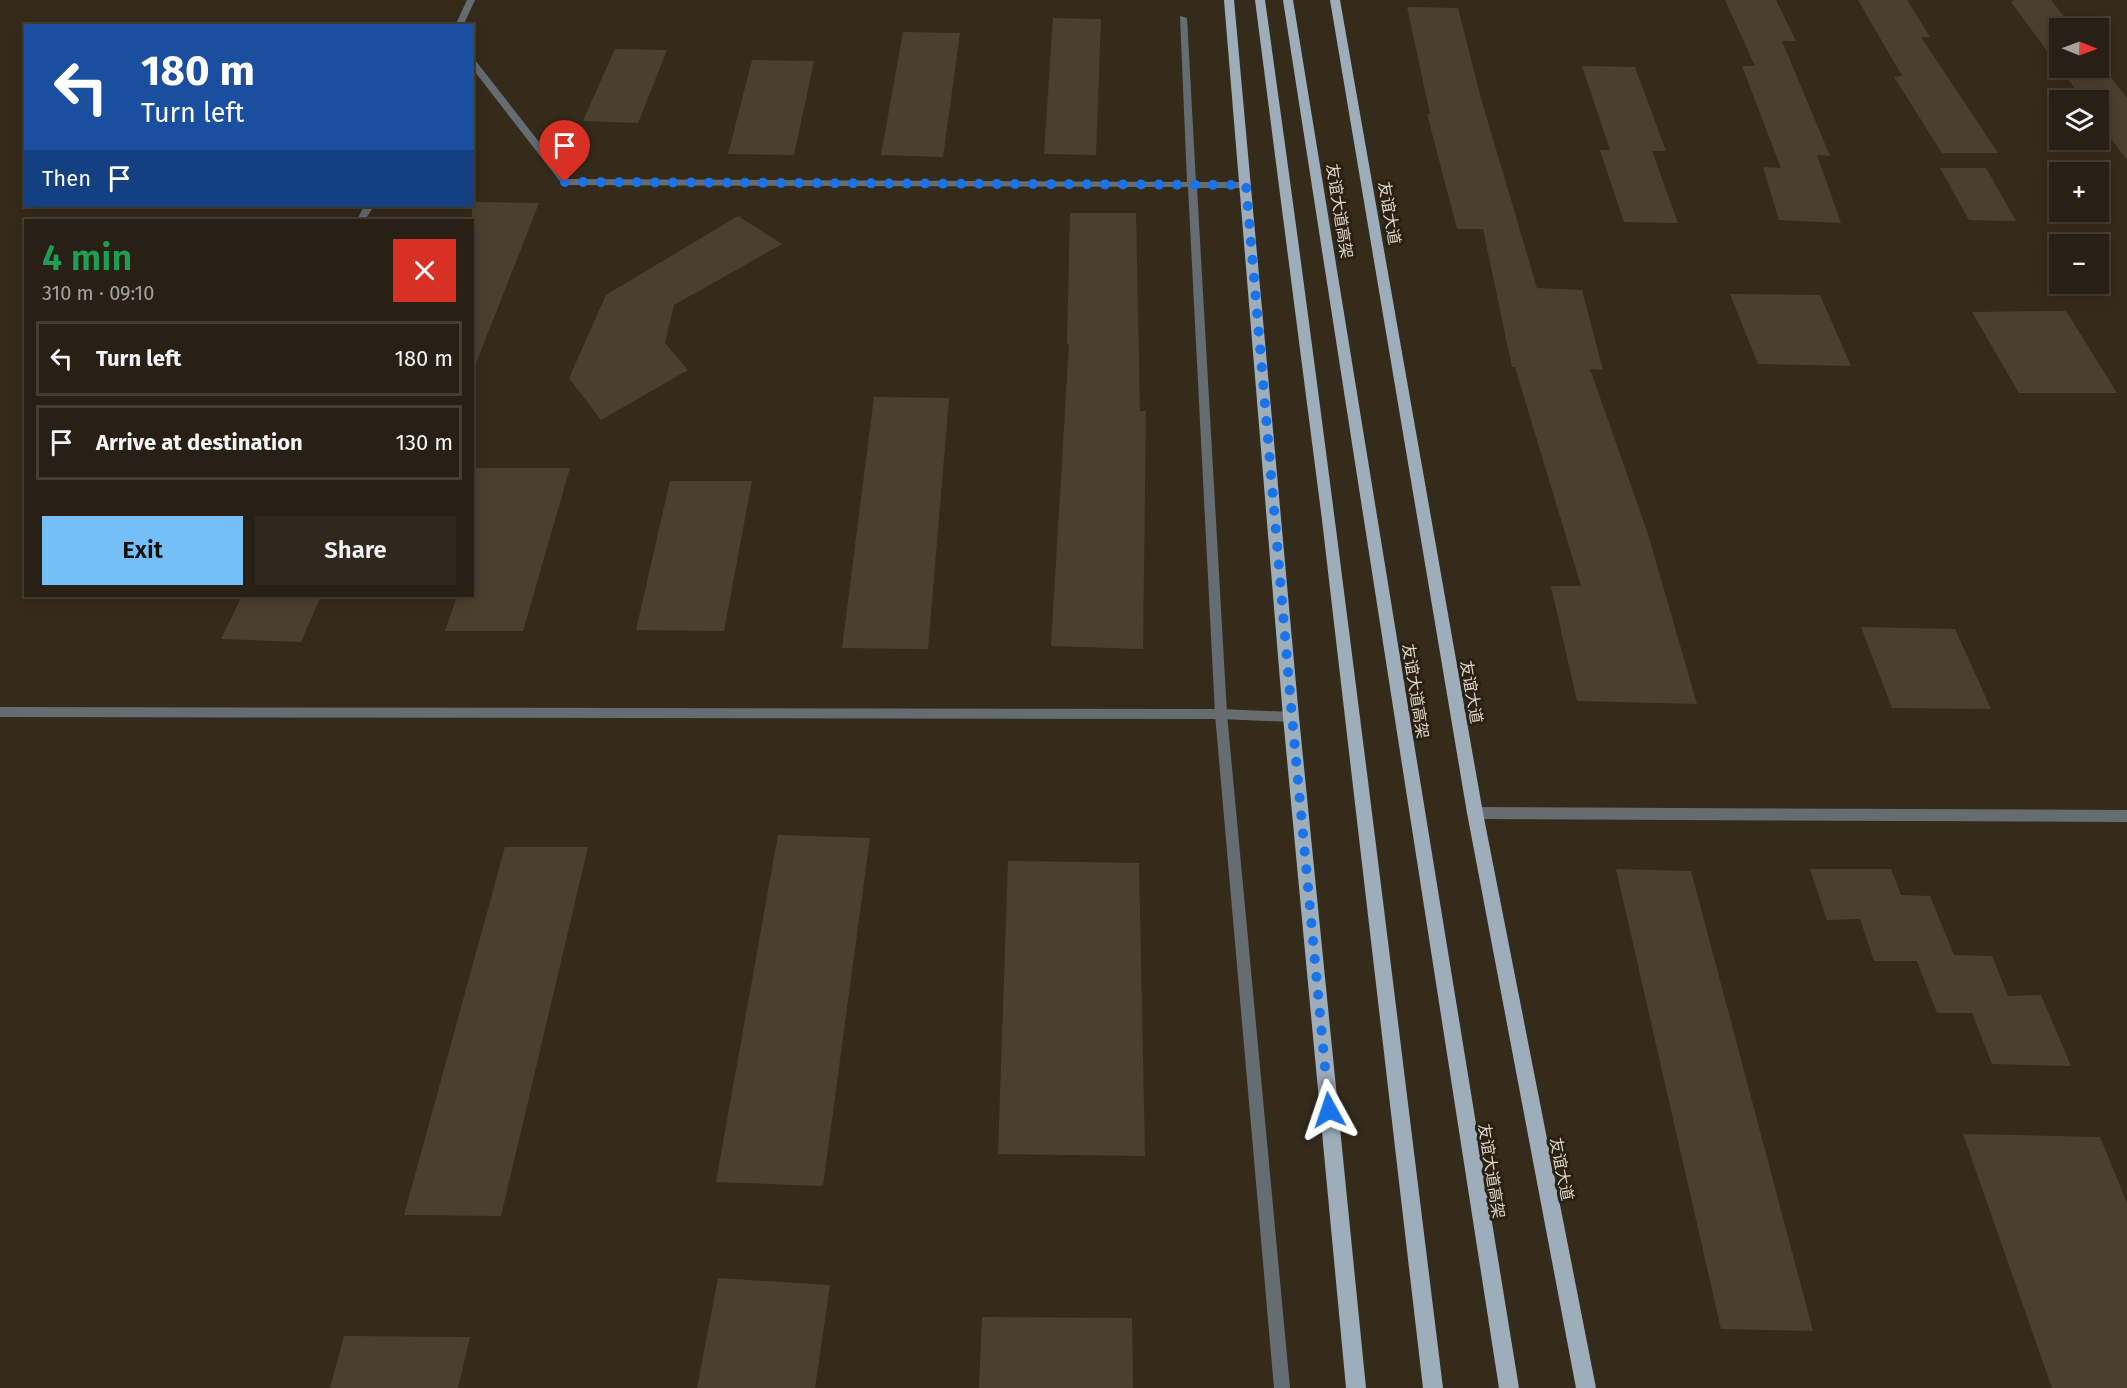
<!DOCTYPE html>
<meta charset="utf-8">
<style>
:root{--surface:#282014;--page:#30281d;--text:#f1f3f6;--muted:#a5a3a0;--line:#443e34;--accent:#74c0f6}
body{margin:0;font-family:"Fira Sans","Noto Sans SC",sans-serif;background:var(--page);color:var(--text);height:100vh;display:flex;flex-direction:column;font-size:22px;white-space:nowrap}
*{box-sizing:border-box;margin:0}
p{font-size:20px;color:var(--muted)}
.icon{flex:none;width:33px;height:33px;fill:none;stroke:currentColor;stroke-width:2;stroke-linecap:round;stroke-linejoin:round}
.map{position:relative;flex:1;overflow:hidden}
.drawer{position:absolute;left:24px;top:219px;width:450px;height:378px;display:flex;flex-direction:column;background:var(--surface);border-radius:0px;box-shadow:0 3px 15px #0003,0 0 0 2px var(--line)}
.drawer>*{flex:none}
.top-card{position:absolute;left:24px;top:24px;width:450px;height:183px;border-radius:0px;box-shadow:0 3px 15px #0003,0 0 0 2px var(--line);background:#1a4fa0;color:#fff;overflow:hidden}
.needle{width:39px;rotate:91deg}
.tools{position:absolute;left:2049px;top:18px;display:grid;gap:12px}
.tools a{display:grid;place-items:center;width:60px;height:60px;border-radius:0px;background:var(--surface);box-shadow:0 3px 15px #0003,0 0 0 2px var(--line);font-size:30px}
.pin{position:absolute;display:grid;place-items:center;width:51px;height:51px;color:#fff;margin:-62px -26px;border-radius:50% 50% 50% 0;rotate:-45deg;box-shadow:0 0 6px #0007}
.pin .icon{rotate:45deg}
.me{position:absolute;width:66px;margin:-33px;rotate:355deg;stroke-linejoin:round;filter:drop-shadow(0 0 4px #0008)}
.turn{display:flex;align-items:center;gap:21px;height:126px;padding:0 18px;font-size:27px}
.turn .icon{width:78px;height:78px;stroke-width:2.5}
.turn b{display:block;font-size:42px;line-height:51px}
.then{display:flex;align-items:center;height:57px;padding:0 18px;background:#0003;gap:12px;font-size:22px}
.round{display:grid;place-items:center;flex:none;width:63px;height:63px;border-radius:0px;background:var(--page)}
.summary{display:flex;align-items:center;justify-content:space-between;height:102px;padding:0 18px}
h1{font-size:36px;font-weight:600;line-height:45px;color:#1e9e55}
.button{display:flex;gap:12px;margin-top:auto;padding:12px 18px}
.button a{flex:1;height:69px;border-radius:0px;background:var(--accent);color:#111;font-size:24px;font-weight:600;line-height:69px;text-align:center}
.button a+a{background:var(--page);color:var(--text)}
ul{padding:0;list-style:none}
li{display:flex;align-items:center;gap:18px;height:75px;margin:0 12px 9px;padding:0 6px;border:3px solid var(--line);border-radius:0px}
li div{flex:1}
li b{display:block;font-size:22px}
li em{font-style:normal}
.map>svg:first-child{display:block}
.building{fill:#4b4030}
.lines{fill:none;stroke-linecap:round;stroke-linejoin:round}
.service{fill:#656d73;fill-rule:evenodd}
.minor{fill:#656d73;fill-rule:evenodd}
.primary{fill:#9dadba;fill-rule:evenodd}
.route{stroke:#1a73e8;stroke-width:10;stroke-dasharray:0 18}
.labels{text-anchor:middle;stroke-width:6;stroke-linejoin:round;paint-order:stroke}
.street-label{font-size:16px;fill:#ddd6cd;stroke:#2b2112}
</style>
<div class="map">
<svg width="2127" height="1388" viewBox="0 0 2127 1388">
<rect width="100%" height="100%" fill="#352b1b"/>
<g class="building">
<polygon points="1725,0 1776,0 1796,41 1782,41 1830,156 1817,155 1841,223 1779,220 1763,167 1781,168 1742,66 1755,66"/>
<polygon points="1858,0 1907,0 1930,37 1921,37 1998,153 1942,153 1894,77 1902,76"/>
<polygon points="2014,0 2051,0 2073,28 2060,28 2060,68 2098,68 2098,61 2127,98 2127,160 2098,121 2098,100 2083,100 2011,2"/>
<polygon points="1407,7 1458,8 1482,102 1537,288 1582,290 1603,370 1590,369 1648,534 1697,704 1577,701 1551,586 1581,586 1515,367 1512,367 1483,229 1457,229 1427,114 1430,114"/>
<polygon points="1053,18 1101,19 1096,155 1044,154"/>
<polygon points="903,32 960,33 943,157 881,155"/>
<polygon points="615,49 667,50 638,123 583,121"/>
<polygon points="752,60 814,61 794,155 728,154"/>
<polygon points="1582,66 1635,67 1666,151 1652,151 1678,223 1624,222 1600,150 1610,150"/>
<polygon points="1940,168 1986,168 2016,221 1969,220"/>
<polygon points="472,202 539,203 475,366 472,365"/>
<polygon points="1070,213 1136,213 1140,411 1146,411 1143,649 1051,646 1069,344 1067,344"/>
<polygon points="738,216 782,244 674,305 665,343 688,370 601,420 569,378 606,295"/>
<polygon points="1730,294 1820,295 1851,366 1758,364"/>
<polygon points="2066,311 2117,393 2019,393 1972,312"/>
<polygon points="874,397 949,398 928,649 842,648"/>
<polygon points="472,468 570,468 523,631 445,631 457,596 472,596"/>
<polygon points="670,481 752,481 724,631 636,630"/>
<polygon points="242,596 321,596 301,642 221,639"/>
<polygon points="1861,627 1955,629 1991,709 1892,708"/>
<polygon points="778,835 870,838 823,1186 716,1182"/>
<polygon points="505,847 588,847 501,1216 404,1215"/>
<polygon points="1008,861 1139,863 1145,1156 998,1154"/>
<polygon points="1616,869 1691,871 1813,1331 1721,1329"/>
<polygon points="1810,869 1891,869 1901,895 1930,896 1954,955 1992,956 2008,996 2041,995 2071,1066 1992,1064 1972,1013 1937,1013 1917,961 1874,961 1860,919 1827,920"/>
<polygon points="1963,1134 2100,1137 2127,1203 2127,1388 2052,1388"/>
<polygon points="718,1278 830,1285 815,1388 697,1388"/>
<polygon points="982,1317 1132,1318 1133,1388 979,1388"/>
<polygon points="344,1336 470,1337 458,1388 330,1388"/>
</g>
<g class="lines">
<g class="service">
<polygon points="467,0 475,0 463,26 455,26"/>
<polygon points="1180,16 1187,18 1196,182 1246,182 1250,185 1246,188 1197,188 1227,714 1290,1388 1274,1388 1215,714 1188,187 565,185 562,184 472,68 472,60 475,60 568,179 1187,182"/>
<polygon points="364,206 374,206 365,220 357,220"/>
<polygon points="1475,807 2127,810 2127,822 1475,819 1471,817 1469,813 1471,809"/>
</g>
<polygon class="minor" points="0,707 1221,709 1291,712 1295,713 1297,717 1295,721 1291,722 1221,719 0,717"/>
<g class="primary">
<polygon points="1224,0 1234,0 1299,717 1366,1388 1346,1388 1283,717"/>
<path d="M1255,0H1265C1330,462 1386,925 1443,1388H1423L1322,520Z"/>
<polygon points="1283,0 1293,0 1519,1388 1499,1388"/>
<polygon points="1330,0 1340,0 1483,813 1596,1388 1576,1388 1467,813"/>
</g>
</g>
<g class="lines">
<polyline class="route" points="565,182 1246,185 1292,717 1329,1110"/>
</g>
<g class="labels">
<g class="street-label">
<text transform="translate(1340 211) rotate(81)" y="6">友谊大道高架</text>
<text transform="translate(1390 213) rotate(80)" y="6">友谊大道</text>
<text transform="translate(1416 691) rotate(81)" y="6">友谊大道高架</text>
<text transform="translate(1472 692) rotate(80)" y="6">友谊大道</text>
<text transform="translate(1562 1169) rotate(79)" y="6">友谊大道</text>
<text transform="translate(1492 1171) rotate(81)" y="6">友谊大道高架</text>
</g>
</g>
</svg>
<div class="tools">
<a><svg class="needle" viewBox="-14 -14 28 28"><path d="M0-13l5 13h-10z" fill="#e53935"/><path d="M0 13l5-13h-10z" fill="#a5a3a0"/></svg></a>
<a><svg class="icon" aria-label="layers" viewBox="0 0 24 24"><path d="M12 4l9 5-9 5-9-5zM3 14l9 5 9-5"/></svg></a>
<a>+</a>
<a>−</a>
</div>
<div class="pin" style="left:565px;top:182px;background:#d93025"><svg class="icon" aria-label="arrive" viewBox="0 0 24 24"><path d="M6 21V4h12l-3 4 3 4H6"/></svg></div>
<svg class="me" style="left:1329px;top:1110px" viewBox="-20 -20 40 40"><path d="M0-17L14 15 0 8-14 15z" fill="#1a73e8" stroke="#fff" stroke-width="4"/></svg>
<div class="top-card">
<div class="turn"><svg class="icon" aria-label="left" viewBox="0 0 24 24"><path d="M17 20v-9H6M10 6l-5 5 5 5"/></svg><div><b>180 m</b>Turn left</div></div>
<div class="then">Then<svg class="icon" aria-label="arrive" viewBox="0 0 24 24"><path d="M6 21V4h12l-3 4 3 4H6"/></svg></div>
</div>
<section class="drawer">
<div class="summary"><div><h1>4 min</h1><p>310 m · 09:10</p></div><a class="round" style="background:#d93025;color:#fff"><svg class="icon" aria-label="close" viewBox="0 0 24 24"><path d="M6 6l12 12M18 6L6 18"/></svg></a></div>
<ul>
<li><svg class="icon" aria-label="left" viewBox="0 0 24 24"><path d="M17 20v-9H6M10 6l-5 5 5 5"/></svg><div><b>Turn left</b></div><em>180 m</em></li>
<li><svg class="icon" aria-label="arrive" viewBox="0 0 24 24"><path d="M6 21V4h12l-3 4 3 4H6"/></svg><div><b>Arrive at destination</b></div><em>130 m</em></li>
</ul>
<div class="button"><a>Exit</a><a>Share</a></div>
</section>
</div>
